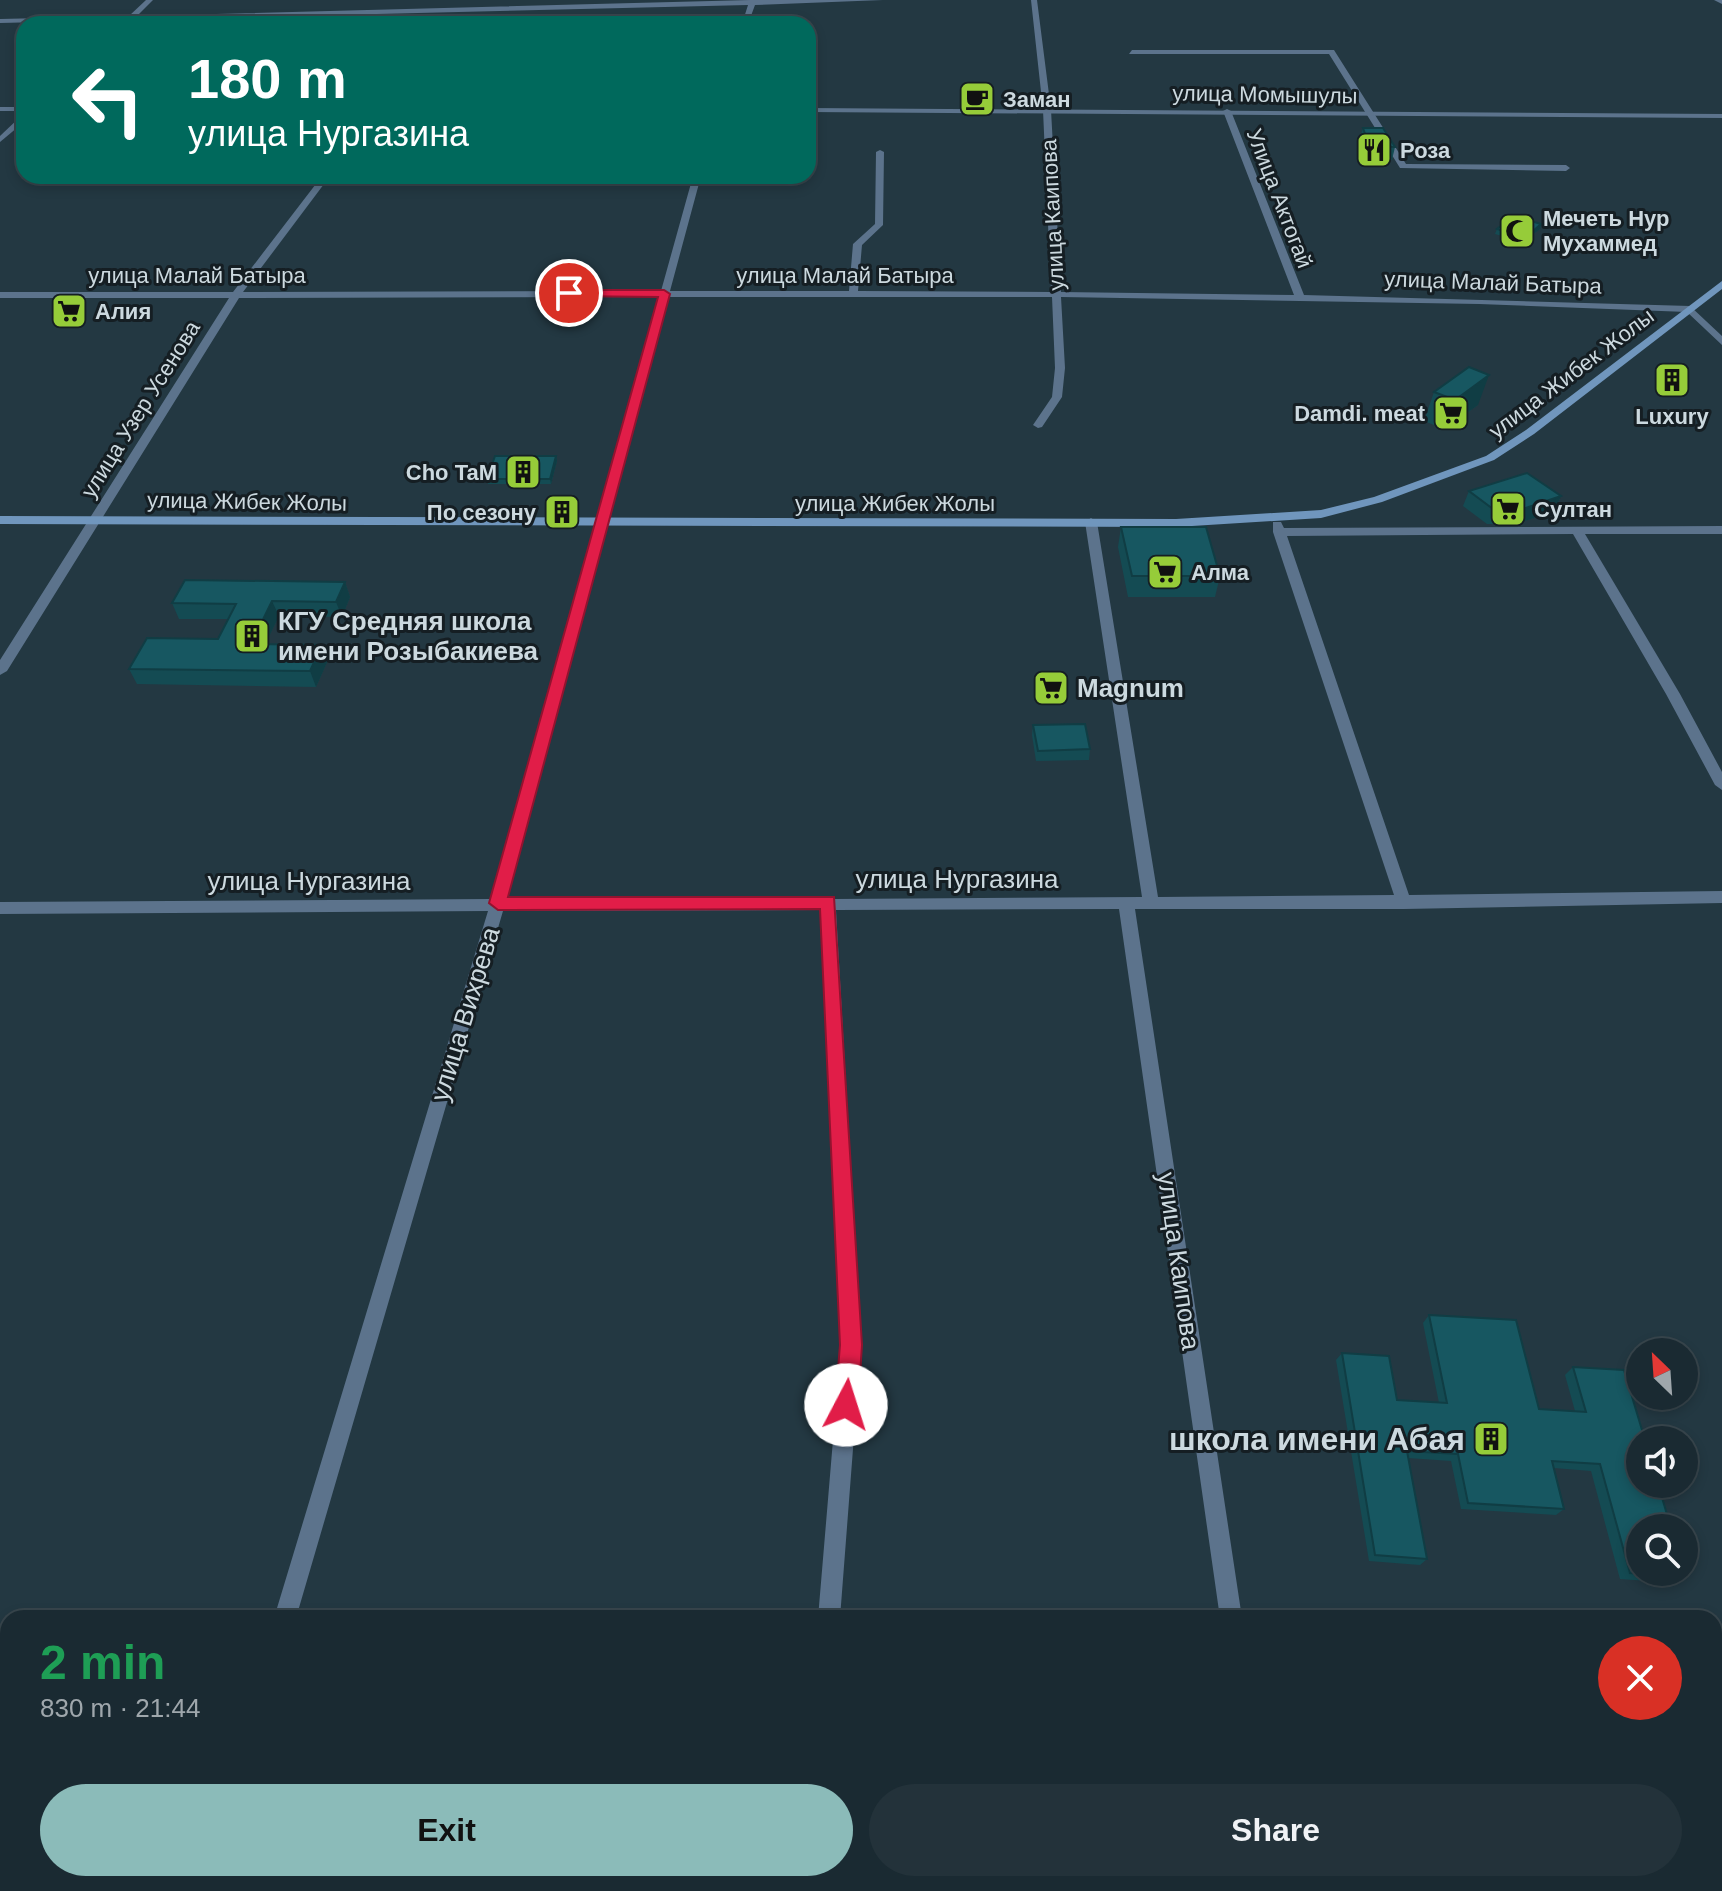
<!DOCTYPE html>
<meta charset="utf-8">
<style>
:root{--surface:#1a2a32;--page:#23323a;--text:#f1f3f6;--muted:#9fa7ac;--line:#38464d;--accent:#8bbbb9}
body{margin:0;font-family:Arial,sans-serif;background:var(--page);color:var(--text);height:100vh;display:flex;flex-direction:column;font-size:30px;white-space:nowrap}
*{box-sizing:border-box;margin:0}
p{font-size:26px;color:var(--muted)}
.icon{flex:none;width:44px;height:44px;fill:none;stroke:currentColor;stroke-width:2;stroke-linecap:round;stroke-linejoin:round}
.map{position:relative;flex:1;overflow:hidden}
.drawer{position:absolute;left:0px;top:1610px;width:1722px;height:282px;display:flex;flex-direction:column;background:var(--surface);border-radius:24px 24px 0 0;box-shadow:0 4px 12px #0003,0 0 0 2px var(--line)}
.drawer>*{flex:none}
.banner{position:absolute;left:16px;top:16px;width:800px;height:168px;border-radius:24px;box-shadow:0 4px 12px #0003,0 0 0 2px var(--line);background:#00695c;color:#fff;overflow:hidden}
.needle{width:52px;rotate:335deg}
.buttons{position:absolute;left:1626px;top:1338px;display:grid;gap:16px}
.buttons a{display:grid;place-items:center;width:72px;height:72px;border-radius:50%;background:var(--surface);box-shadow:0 4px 12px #0003,0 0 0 2px var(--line);font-size:40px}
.pin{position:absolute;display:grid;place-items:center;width:68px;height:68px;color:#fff;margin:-34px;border:4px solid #fff;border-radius:50%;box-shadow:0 2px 8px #0007}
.me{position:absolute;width:88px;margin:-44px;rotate:5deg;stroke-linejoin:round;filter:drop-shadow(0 0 6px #0008)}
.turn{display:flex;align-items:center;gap:28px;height:168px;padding:0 40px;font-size:36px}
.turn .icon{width:104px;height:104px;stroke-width:2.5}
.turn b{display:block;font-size:56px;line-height:68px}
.round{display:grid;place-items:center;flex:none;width:84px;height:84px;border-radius:42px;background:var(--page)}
.overview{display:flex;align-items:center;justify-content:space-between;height:136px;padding:0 40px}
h1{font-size:48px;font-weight:800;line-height:60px;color:#1e9e55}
.action{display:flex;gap:16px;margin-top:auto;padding:16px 40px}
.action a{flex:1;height:92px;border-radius:48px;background:var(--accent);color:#111;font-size:32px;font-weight:800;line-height:92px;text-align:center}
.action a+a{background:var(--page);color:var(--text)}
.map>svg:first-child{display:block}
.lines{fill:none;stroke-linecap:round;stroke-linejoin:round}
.minor{fill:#5c738c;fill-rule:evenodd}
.tertiary{fill:#5c738c;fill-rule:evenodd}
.secondary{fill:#7096bd;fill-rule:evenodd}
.wall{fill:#144b53}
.shaded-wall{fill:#103d44}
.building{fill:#175761;stroke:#103d44;stroke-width:2}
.route{fill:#e11d48;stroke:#92132f;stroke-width:2}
.labels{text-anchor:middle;stroke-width:6;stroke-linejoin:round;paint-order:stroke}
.far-street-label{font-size:22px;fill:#ccd9df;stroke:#151e23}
.far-poi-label{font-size:22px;font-weight:bold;fill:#ccd9df;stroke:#151e23;text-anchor:start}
.poi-label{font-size:26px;font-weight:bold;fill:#ccd9df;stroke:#151e23;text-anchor:start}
.street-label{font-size:26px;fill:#ccd9df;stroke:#151e23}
.near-poi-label{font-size:32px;font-weight:bold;fill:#ccd9df;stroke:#151e23;text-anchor:end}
</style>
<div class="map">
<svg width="1722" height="1891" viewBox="0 0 1722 1891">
<rect width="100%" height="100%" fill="#233842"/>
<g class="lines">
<g class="minor">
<polygon points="146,0 153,0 137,16 750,0 883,0 755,5 748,24 742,24 748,5 132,20 128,24 122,24 124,20 0,23 0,19 129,16"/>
<polygon points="1031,0 1037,0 1051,110 1061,292 1294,295 1223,111 1227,109 1231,111 1304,295 1690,306 1722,336 1722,345 1687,312 1479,304 1061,297 1065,368 1062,397 1042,427 1038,428 1033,425 1052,397 1055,368 1052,297 669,297 507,899 822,899 828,896 834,899 1142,897 1085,522 1091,518 1097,522 1158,897 1394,895 1273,532 1273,522 1281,522 1284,528 1722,526 1722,534 1585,534 1680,694 1722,772 1722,790 1715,785 1666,694 1573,534 1287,536 1409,895 1722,891 1722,903 1404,909 1135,909 1242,1618 1220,1618 1119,909 836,910 861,1345 840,1618 818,1618 841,1345 821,910 503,911 296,1618 274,1618 488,911 0,914 0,902 491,899 659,297 239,298 7,671 0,675 0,660 229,298 0,298 0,292 233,292 322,176 330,176 243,292 661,291 693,176 701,176 670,291 849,291 853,244 875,224 876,152 880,150 884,152 883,225 862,245 858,291 1051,292 1043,110"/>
<polygon points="1714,0 1722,0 1722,4"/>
<polygon points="1132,50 1334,50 1406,164 1566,165 1570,168 1566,171 1400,168 1329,54 1129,54"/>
<polygon points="21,116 24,116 24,122 0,142 0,136"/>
<rect x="0" y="1640" width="8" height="22"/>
<rect x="1714" y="1751" width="8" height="24"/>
<polygon points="99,1884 127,1884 124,1891 96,1891"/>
<rect x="783" y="1884" width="26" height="7"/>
<polygon points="1258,1884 1284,1884 1285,1891 1259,1891"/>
</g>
<g class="tertiary">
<rect x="0" y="107" width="24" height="4"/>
<polygon points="808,108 1722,114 1722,118 808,112"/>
</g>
<polygon class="secondary" points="1722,281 1722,289 1534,434 1494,460 1382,502 1321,518 1176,527 0,524 0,516 1176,519 1321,510 1374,497 1486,456 1526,430"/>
</g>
<g class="wall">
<polygon points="1363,128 1395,147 1392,160 1366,160 1359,141"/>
<polygon points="1541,224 1540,229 1523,242 1495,234 1497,229"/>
<polygon points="1434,392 1478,405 1444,429 1424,421"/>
<polygon points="556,456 557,461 551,484 488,484 487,479"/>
<polygon points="1469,491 1561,496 1554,511 1516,524 1487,524 1463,506"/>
<polygon points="1121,527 1220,576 1215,597 1128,597 1118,547"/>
<polygon points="345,582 350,597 342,617 279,616 265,644 328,660 316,687 137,684 129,669 218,639 228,619 179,619 172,603"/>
<polygon points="1033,725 1090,749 1089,760 1036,761 1032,735"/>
<polygon points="1429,1315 1539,1409 1575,1411 1565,1375 1573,1367 1686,1577 1675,1583 1620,1579 1591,1471 1554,1468 1564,1509 1556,1515 1461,1509 1451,1461 1408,1458 1427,1559 1420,1565 1369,1561 1336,1360 1342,1353 1397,1400 1439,1403 1423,1323"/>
</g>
<g class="shaded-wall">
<polygon points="1541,224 1540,229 1523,242 1525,238"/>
<polygon points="1489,375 1478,405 1444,429 1455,400"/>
<polygon points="556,456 557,461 551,484 550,479"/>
<polygon points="1561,496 1554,511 1516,524 1523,509"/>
<polygon points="345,582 350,597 342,617 336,602"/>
<polygon points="272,601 279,616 258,659 251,644"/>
<polygon points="322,645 328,660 316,687 310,671"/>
<polygon points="319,1884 332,1884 329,1891 316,1891"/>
<polygon points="610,1884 616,1884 614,1891 607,1891"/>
</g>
<g class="building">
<polygon points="1363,128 1383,128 1395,147 1369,146"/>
<polygon points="1514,216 1541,224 1525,238 1497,229"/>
<polygon points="1469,367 1489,375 1455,400 1434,392"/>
<polygon points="495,456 556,456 550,479 487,479"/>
<polygon points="1527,473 1561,496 1523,509 1493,509 1469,491"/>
<polygon points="1121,527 1206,527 1220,576 1132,576"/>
<polygon points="185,580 345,582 336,602 272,601 251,644 322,645 310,671 129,669 147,638 218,639 236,604 172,603"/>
<polygon points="1085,724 1090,749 1038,751 1033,725"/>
<polygon points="1429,1315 1516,1320 1539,1409 1586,1412 1573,1367 1624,1370 1645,1440 1640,1440 1640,1484 1658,1484 1671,1528 1640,1528 1640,1572 1684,1572 1684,1571 1686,1577 1630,1573 1600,1464 1552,1461 1564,1509 1468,1503 1458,1454 1407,1451 1427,1559 1375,1555 1342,1353 1389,1356 1397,1400 1447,1403"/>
<polygon points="215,1884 319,1884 316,1891 222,1891"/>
<polygon points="496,1884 610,1884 607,1891 492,1891"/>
</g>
<polygon class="route" points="569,290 664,290 670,294 508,897 834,897 862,1345 858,1405 854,1414 846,1417 838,1414 835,1405 840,1345 820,909 498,910 489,903 658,297 565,296"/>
<defs>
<symbol id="cafe-square" viewBox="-11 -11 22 22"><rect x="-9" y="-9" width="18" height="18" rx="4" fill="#96cc39" stroke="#151e23"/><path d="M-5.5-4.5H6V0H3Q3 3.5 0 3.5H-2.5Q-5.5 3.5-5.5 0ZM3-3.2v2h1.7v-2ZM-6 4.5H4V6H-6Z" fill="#111"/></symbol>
<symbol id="restaurant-square" viewBox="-11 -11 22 22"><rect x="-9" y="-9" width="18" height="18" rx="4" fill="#96cc39" stroke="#151e23"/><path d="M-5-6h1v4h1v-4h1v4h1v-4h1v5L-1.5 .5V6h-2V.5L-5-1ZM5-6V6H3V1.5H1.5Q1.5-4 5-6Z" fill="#111"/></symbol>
<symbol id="mosque-square" viewBox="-11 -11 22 22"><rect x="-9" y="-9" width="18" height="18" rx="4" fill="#96cc39" stroke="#151e23"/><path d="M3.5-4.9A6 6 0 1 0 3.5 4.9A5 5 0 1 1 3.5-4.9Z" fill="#111"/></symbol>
<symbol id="supermarket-square" viewBox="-11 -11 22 22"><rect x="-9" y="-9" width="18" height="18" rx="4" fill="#96cc39" stroke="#151e23"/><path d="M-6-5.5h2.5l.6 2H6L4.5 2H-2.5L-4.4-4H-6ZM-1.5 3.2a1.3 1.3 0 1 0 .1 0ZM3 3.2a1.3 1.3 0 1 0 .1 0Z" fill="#111"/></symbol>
<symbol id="building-square" viewBox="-11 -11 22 22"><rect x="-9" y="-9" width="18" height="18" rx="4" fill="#96cc39" stroke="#151e23"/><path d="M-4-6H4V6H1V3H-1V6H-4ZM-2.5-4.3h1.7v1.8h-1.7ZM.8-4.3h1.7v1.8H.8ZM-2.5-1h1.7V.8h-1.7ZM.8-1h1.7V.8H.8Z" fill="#111"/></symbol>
</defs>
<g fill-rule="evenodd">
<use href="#cafe-square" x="957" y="79" width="40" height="40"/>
<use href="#restaurant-square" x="1354" y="130" width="40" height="40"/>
<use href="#mosque-square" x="1497" y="211" width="40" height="40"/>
<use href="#supermarket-square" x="49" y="291" width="40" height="40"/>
<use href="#building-square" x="1652" y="360" width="40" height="40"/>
<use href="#supermarket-square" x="1431" y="393" width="40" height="40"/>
<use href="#building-square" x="503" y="452" width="40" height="40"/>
<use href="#supermarket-square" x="1488" y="489" width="40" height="40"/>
<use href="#building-square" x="542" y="492" width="40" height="40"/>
<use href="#supermarket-square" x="1145" y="552" width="40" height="40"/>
<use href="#building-square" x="232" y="616" width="40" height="40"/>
<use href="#supermarket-square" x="1031" y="668" width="40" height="40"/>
<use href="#building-square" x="1471" y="1419" width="40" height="40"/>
</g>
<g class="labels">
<g class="far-street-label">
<text transform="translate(1265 94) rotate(1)" y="8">улица Момышулы</text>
<text transform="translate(1280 198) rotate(69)" y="8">Улица Актогай</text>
<text transform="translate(1052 215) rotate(-93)" y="8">улица Каипова</text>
<text x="197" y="283">улица Малай Батыра</text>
<text x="845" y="283">улица Малай Батыра</text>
<text transform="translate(1493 282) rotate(2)" y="8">улица Малай Батыра</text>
<text transform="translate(1571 373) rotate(-37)" y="8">улица Жибек Жолы</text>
<text transform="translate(140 409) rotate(-58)" y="8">улица Узер Усенова</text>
<text transform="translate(247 501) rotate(1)" y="8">улица Жибек Жолы</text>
<text x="895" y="511">улица Жибек Жолы</text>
</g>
<g class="far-poi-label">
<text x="1003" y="107">Заман</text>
<text x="1400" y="158">Роза</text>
<text x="1543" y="226">Мечеть Нур<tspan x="1543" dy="25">Мухаммед</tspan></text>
<text x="95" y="319">Алия</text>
<text x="1425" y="421" text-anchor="end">Damdi. meat</text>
<text x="1672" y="424" text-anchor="middle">Luxury</text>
<text x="497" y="480" text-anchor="end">Cho TaM</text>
<text x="1534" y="517">Султан</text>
<text x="536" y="520" text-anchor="end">По сезону</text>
<text x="1191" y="580">Алма</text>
</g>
<g class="poi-label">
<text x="278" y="630">КГУ Средняя школа<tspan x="278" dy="30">имени Розыбакиева</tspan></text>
<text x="1077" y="697">Magnum</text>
</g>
<g class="street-label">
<text x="957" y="888">улица Нургазина</text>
<text x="309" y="890">улица Нургазина</text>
<text transform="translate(465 1014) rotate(-73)" y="9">улица Вихрева</text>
<text transform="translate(1179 1261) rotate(82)" y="9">улица Каипова</text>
</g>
<g class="near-poi-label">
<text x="1465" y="1450">школа имени Абая</text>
</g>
</g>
</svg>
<div class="buttons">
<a><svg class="needle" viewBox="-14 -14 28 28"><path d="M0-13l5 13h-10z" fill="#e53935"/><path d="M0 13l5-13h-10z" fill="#9fa7ac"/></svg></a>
<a><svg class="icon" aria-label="sound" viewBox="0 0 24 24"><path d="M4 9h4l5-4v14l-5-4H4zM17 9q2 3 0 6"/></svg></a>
<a><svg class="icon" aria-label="search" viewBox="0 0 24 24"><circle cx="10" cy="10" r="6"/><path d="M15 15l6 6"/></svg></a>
</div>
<div class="pin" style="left:569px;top:293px;background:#d93025"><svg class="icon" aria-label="arrive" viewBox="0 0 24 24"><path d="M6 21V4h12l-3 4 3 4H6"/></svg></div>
<svg class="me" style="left:846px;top:1405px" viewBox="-20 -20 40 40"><circle r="19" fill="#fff"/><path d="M0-13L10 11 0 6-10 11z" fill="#e11d48"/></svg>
<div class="banner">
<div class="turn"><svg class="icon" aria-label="left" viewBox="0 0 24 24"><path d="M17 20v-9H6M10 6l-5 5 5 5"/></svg><div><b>180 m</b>улица Нургазина</div></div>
</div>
<section class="drawer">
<div class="overview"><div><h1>2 min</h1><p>830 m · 21:44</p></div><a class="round" style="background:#d93025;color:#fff"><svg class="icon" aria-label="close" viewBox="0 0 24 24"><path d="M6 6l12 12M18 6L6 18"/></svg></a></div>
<div class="action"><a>Exit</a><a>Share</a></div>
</section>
</div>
